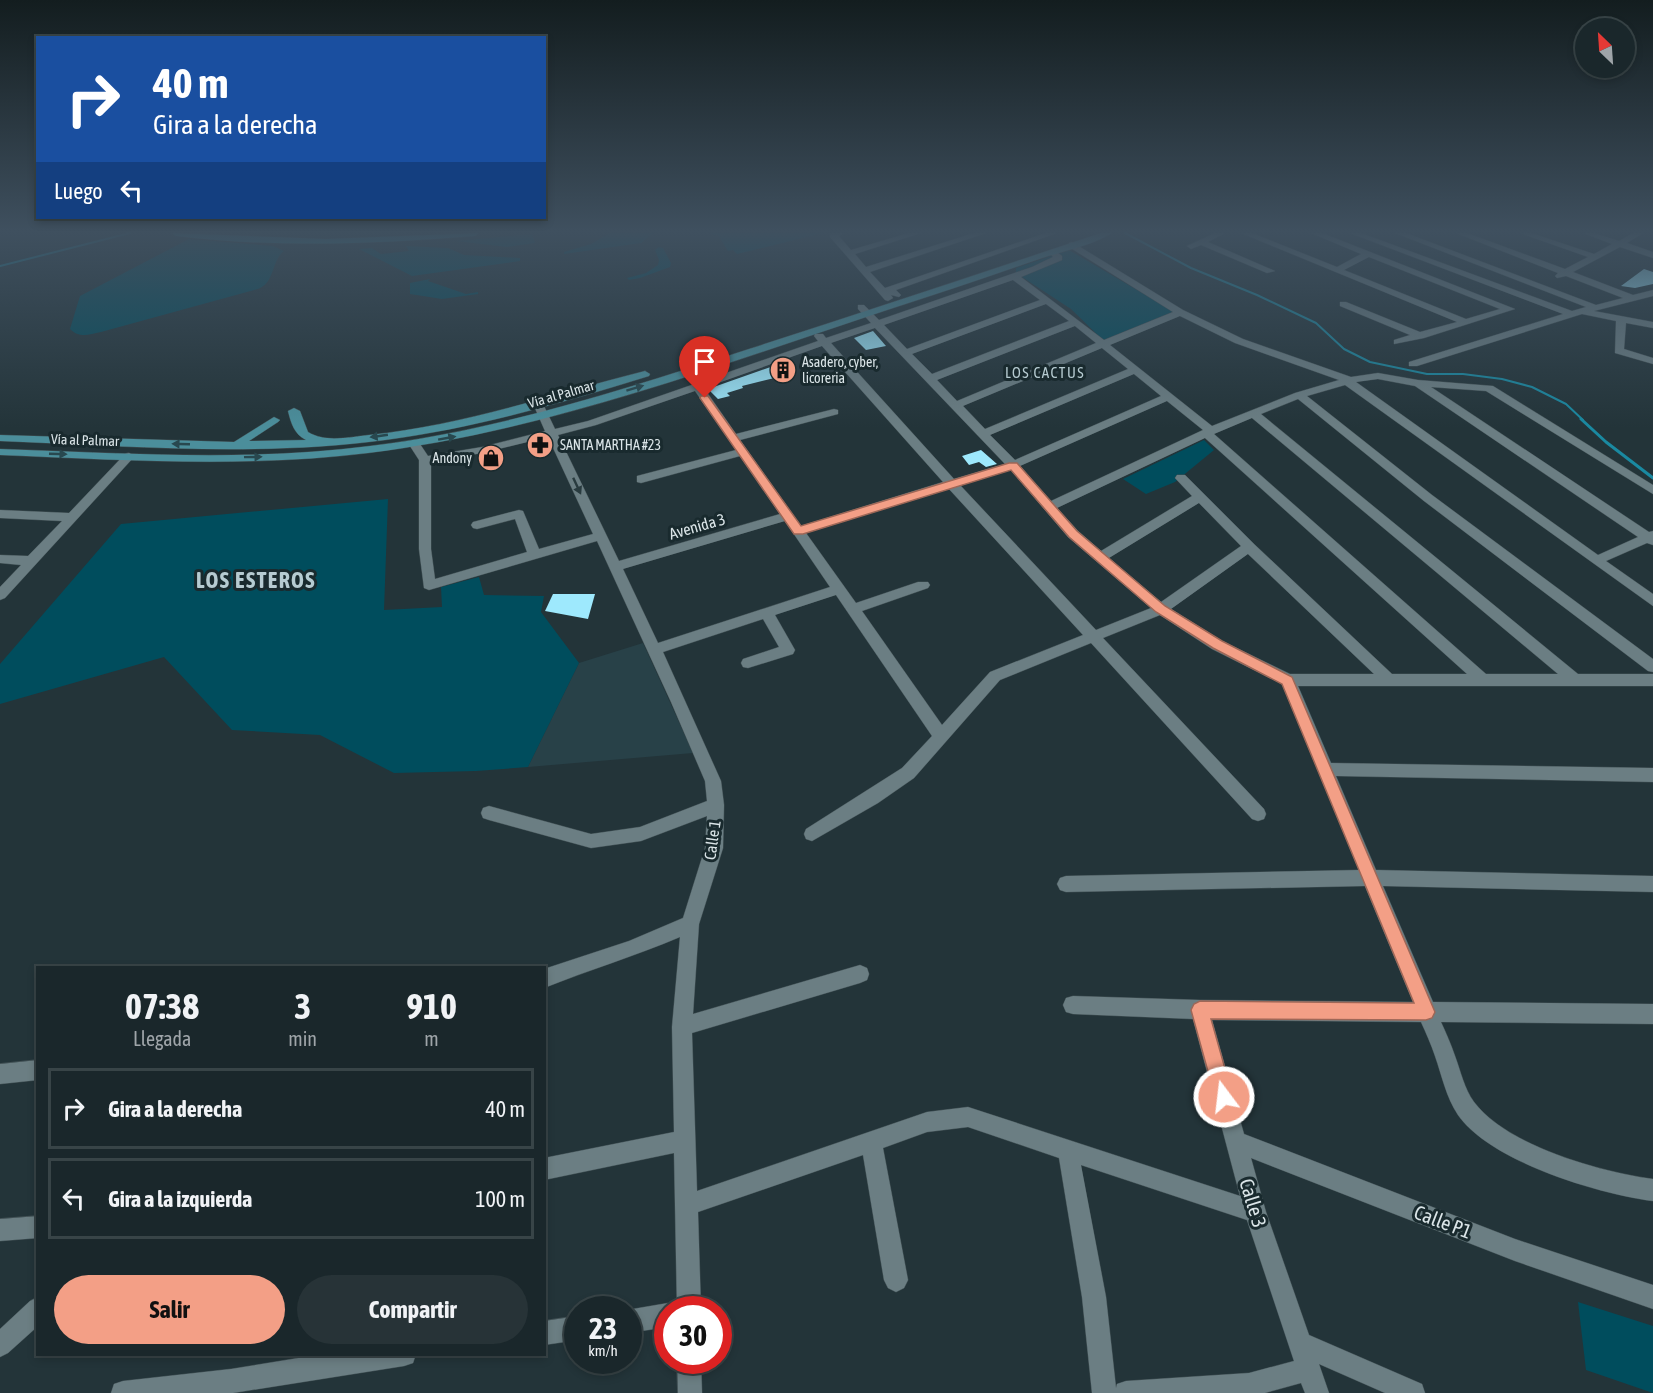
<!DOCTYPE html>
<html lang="es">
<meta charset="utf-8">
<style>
:root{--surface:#1a272b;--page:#273337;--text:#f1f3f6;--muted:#9fa5a9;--line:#384447;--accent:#f39f86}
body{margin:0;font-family:"Asap Condensed",sans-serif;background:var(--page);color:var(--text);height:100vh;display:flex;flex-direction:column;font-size:22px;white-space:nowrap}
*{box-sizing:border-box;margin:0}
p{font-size:20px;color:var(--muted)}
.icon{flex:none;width:33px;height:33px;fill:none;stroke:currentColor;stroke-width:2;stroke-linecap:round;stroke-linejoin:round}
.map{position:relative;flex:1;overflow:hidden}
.details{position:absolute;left:36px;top:966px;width:510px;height:390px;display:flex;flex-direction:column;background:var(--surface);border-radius:0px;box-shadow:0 3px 9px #0003,0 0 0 2px var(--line)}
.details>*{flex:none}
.banner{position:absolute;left:36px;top:36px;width:510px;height:183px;border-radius:0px;box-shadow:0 3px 9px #0003,0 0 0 2px var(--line);background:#1a4fa0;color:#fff;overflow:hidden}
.needle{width:39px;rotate:335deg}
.fabs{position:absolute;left:1575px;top:18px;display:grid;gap:12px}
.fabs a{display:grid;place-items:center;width:60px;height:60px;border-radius:50%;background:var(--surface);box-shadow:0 3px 9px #0003,0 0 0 2px var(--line);font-size:30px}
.speed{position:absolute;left:564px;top:1296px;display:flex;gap:12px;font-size:30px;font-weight:700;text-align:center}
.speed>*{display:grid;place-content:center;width:78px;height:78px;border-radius:50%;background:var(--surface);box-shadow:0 3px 9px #0003,0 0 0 2px var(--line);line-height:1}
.speed small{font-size:15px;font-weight:400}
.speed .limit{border:9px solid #d22;background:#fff;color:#111}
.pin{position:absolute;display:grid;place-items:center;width:51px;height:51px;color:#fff;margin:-62px -26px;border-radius:50% 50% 50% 0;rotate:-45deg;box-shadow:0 0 6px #0007}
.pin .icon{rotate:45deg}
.me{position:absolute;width:66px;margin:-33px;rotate:345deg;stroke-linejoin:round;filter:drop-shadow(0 0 4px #0008)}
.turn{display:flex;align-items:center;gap:21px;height:126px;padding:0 18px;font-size:27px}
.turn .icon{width:78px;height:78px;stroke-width:2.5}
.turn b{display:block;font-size:42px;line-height:51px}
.then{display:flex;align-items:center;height:57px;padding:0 18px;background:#0003;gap:12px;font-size:22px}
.eta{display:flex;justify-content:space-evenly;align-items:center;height:102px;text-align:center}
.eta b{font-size:36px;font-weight:700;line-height:42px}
.cta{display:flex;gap:12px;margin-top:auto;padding:12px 18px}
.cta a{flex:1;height:69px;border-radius:36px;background:var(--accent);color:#111;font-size:24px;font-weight:700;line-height:69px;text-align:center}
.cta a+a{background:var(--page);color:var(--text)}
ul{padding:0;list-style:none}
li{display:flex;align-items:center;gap:18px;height:81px;margin:0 12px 9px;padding:0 6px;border:3px solid var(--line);border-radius:0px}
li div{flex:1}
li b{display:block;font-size:22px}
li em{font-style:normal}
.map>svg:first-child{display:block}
.built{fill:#284148}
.green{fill:#004d5d}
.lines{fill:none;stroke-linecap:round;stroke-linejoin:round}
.stream-far1{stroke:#1a89a1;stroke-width:2}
.stream{stroke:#1a89a1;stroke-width:3}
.building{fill:#9ee9fd}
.minor-casing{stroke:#415054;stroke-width:1}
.secondary-casing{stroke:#415054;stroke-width:1}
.primary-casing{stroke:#415054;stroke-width:1}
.minor{fill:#6b7e83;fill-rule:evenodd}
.secondary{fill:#4b8e9b;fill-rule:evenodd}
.primary{fill:#2b9db3;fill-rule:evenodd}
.oneway{fill:#28484f}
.oneway2{fill:#293b3f}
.route{fill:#f39f86;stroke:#9e6757;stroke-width:1.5}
.labels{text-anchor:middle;stroke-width:6;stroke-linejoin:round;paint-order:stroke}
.far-poi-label{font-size:14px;fill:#dbe5e8;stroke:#192a2e;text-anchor:start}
.far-street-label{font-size:14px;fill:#dbe5e8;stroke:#192a2e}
.far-neighbourhood-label{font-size:15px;letter-spacing:1.5px;fill:#b6cbd1;stroke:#192a2e}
.street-label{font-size:16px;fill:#dbe5e8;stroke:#192a2e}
.near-street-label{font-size:20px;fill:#dbe5e8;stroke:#192a2e}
.district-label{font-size:22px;font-weight:bold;letter-spacing:1.5px;fill:#b6cbd1;stroke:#192a2e}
</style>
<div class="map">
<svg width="1653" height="1393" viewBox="0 0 1653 1393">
<rect width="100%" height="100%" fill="#233439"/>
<polygon class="built" points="643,643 693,753 528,767 579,663"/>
<g class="green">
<polygon points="610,233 653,233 641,243 564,254 564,252 591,244"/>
<polygon points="711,233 823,233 737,254 733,250 728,251 718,235 713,235"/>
<polygon points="532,234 535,243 507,247 456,241"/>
<path d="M189,239L273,246L284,251C271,261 275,283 258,289L101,332C88,335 79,338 70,329L80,296Z"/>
<polygon points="406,246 448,248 464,255 520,258 520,261 412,276 359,249 372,248 381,254 409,251"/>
<polygon points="659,247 663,248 671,263 670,267 640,278 629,280 627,278 646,273 658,265 659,260 655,250"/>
<path d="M1069,250L1176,313C1151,321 1130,332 1106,343L1071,309L1016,273V268Z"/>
<polygon points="430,279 428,281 466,294 478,292 478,294 442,299 410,294 410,283"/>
<polygon points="1204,440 1214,450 1175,482 1146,494 1123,479"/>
<polygon points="388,499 384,610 442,607 441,587 479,577 484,595 544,596 541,612 579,663 528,767 476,771 394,773 320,735 232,730 164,657 0,704 0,664 121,524"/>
<polygon points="1578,1302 1653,1326 1653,1393 1586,1370"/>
</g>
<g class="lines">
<g class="stream-far1">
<polyline points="1125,233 1191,268 1257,295 1316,323 1344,349 1370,362 1427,374 1463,374 1502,379 1532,387 1566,404 1583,420"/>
<polyline points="0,266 130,233"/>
</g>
<polyline class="stream" points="1581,419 1606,442 1653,478"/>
</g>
<g class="building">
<polygon points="1644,269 1653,272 1653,284 1635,288 1621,286"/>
<polygon points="873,331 886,346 866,350 854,338"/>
<polygon points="785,362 795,373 742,386 743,388 727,393 730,396 718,399 708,389"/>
<polygon points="547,440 551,448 532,453 528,444"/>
<polygon points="981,450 997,464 986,467 979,462 969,465 962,456"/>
<polygon points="553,594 595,594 588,619 545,611"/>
</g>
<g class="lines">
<defs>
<g id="minor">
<polygon points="830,233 844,233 839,236 851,250 909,233 921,233 855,254 866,267 974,233 986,233 870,272 885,288 1046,233 1057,233 896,290 901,295 899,297 891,295 893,298 888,301 885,300 830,237"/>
<polygon points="1215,233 1225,233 1208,242 1275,271 1267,273 1201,245 1191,249 1187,246"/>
<path d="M1241,233H1252L1337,267L1361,254L1311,233H1322L1515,309L1424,338L1394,344V340L1410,335L1340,306V302H1346L1420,332L1457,322ZM1369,257L1500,309L1466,319L1344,270Z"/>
<polygon points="1350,233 1361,233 1572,311 1586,307 1395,233 1406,233 1596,305 1623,298 1566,276 1557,278 1555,276 1558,273 1456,233 1467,233 1565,269 1588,257 1520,233 1531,233 1594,254 1612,244 1583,233 1594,233 1619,241 1633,233 1643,233 1627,243 1653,252 1653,258 1620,247 1573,272 1633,295 1653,290 1653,296 1594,311 1653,322 1653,328 1626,323 1624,349 1653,358 1653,364 1615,353 1616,321 1582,314 1417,366 1409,366 1409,362 1563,314"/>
<path d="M1072,242L1183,310L1243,339L1351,377L1378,373L1418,380L1493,386L1653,485V494L1486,391L1431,387L1649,532L1653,531V545L1647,543L1606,561L1653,594V606L1345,385L1307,396L1432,495L1653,659V672L1648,671L1424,501L1298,399L1261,414L1578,674H1653V686H1298L1331,763L1653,768V782L1336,776L1376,870L1653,876V892L1383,886L1433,1002L1653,1004V1024L1441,1022C1446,1033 1451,1044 1455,1056C1461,1072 1464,1088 1474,1102C1507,1146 1601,1172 1653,1179V1201C1599,1194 1491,1162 1458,1115C1446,1097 1442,1076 1435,1056C1431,1044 1426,1033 1421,1022L1212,1020L1244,1134L1515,1239L1653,1285V1309L1515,1261L1251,1158L1266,1212L1309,1335L1422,1384L1425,1393H1385L1319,1364L1329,1393H1305L1301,1383L1265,1393H1092L1082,1297L1059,1158L968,1127L927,1132L883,1148L908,1280L904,1288L896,1292L888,1288L884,1280L863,1155L698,1212L701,1310H668V1327L628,1333L627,1310L668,1303L677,1309L674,1153L544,1180V1158L674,1132L672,1027L680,937C635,956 589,970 544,988V969L629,941L683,918L705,848L707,816L641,841L591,848L489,820L483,818L481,813L483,808L489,806L591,834L640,827L707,801L705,781L671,702L597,541L429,590L424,588L419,549V460L408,443L414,440L418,441L428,456L482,447L545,431L534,406L539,403L544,406L555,429L588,421L818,341L814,336L815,334H823L826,338L871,323L858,309V305H864L879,320L1032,267L1053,257L1049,252L1053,249L1062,256V260L1021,277L1104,340L1173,312L1069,247V243ZM1013,280L1040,300L907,349L884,325ZM1046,304L1069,321L932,374L912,354ZM1180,316L1235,343L1339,380L1295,393L1212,426L1110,345ZM1075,326L1096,343L957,401L937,380ZM875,328L1005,464L954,479L831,343ZM822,346L943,482L801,526L740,440L838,414V410L834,409L736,434L704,388ZM1102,348L1128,369L985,429L963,406ZM1134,374L1161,396L1015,460L990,435ZM1378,379L1415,386L1638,537L1598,555L1356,382ZM695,391L736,450L637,476V482L641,483L740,456L780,514L619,561L558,435L596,425ZM1167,401L1203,430L1051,501L1020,466ZM1252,418L1558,674H1486L1214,434ZM548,437L593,534L539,549L523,511L519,510L473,522L471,525L473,528L477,529L515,519L527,552L435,579L431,549V462L482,453ZM1205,438L1467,674H1392L1254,544L1185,475H1177L1175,478L1192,496L1101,551L1078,531L1057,508ZM1011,470L1068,537L1151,608L1096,630L960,485ZM949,489L1083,635L990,672L942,725L862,611L928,588L930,585L928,582H918L856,603L806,533ZM1199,503L1241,546L1161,602L1109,558ZM785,521L830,587L658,643L623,569ZM1248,554L1374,674H1290L1222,641L1171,609ZM836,595L932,736L902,768L806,829L804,834L806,839L812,841L878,803L914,778L1000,680L1091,643L1252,819L1258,821L1264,819L1266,814L1264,809L1103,638L1160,615L1212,649L1282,684L1359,870L1066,876L1060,878L1057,884L1060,890L1066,892L1365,886L1413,1002L1200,1000L1073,996L1066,998L1063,1005L1066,1012L1073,1014L1193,1019L1240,1196L968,1107L927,1112L697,1191L692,1033L860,983L867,980L869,974L867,968L860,965L693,1014L699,924L723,848L724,805L721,781L663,652L763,619L779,647L743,659L741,663L743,667L748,668L793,654L795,650L775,615ZM1081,1165L1247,1220L1294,1361L1249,1373L1126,1381L1117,1384L1116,1388L1106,1297Z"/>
<polygon points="129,453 135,456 133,458 5,598 0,600 0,587 21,565 0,563 0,555 28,556 62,521 0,518 0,510 69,513 125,454"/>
<polygon points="38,1060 38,1080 0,1084 0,1064"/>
<polygon points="38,1216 38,1238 0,1241 0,1219"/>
<polygon points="38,1297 38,1326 8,1353 0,1357 0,1329 30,1301"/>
<polygon points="578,1316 578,1340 544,1345 544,1321"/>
<polygon points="323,1354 416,1354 413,1363 404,1366 233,1393 111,1393 114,1384 123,1381 231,1369"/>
<polygon points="677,1360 701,1360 702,1393 678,1393"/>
</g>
<g id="secondary">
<path d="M1101,233H1112C1093,245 1064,251 1042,258C990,276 937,294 884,311C715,367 545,431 368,453C246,468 122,460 0,455V449C123,453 247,462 370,446C500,430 625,389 749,349C867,311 984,272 1101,233Z"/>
<path d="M645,371L650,374L649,376C562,403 475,428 385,440C258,457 128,446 0,441V435L234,442L274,417L280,420L278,422L249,441L306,440C294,434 291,423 288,411L294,408L300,411L308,432C326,443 349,437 369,435C465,425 553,394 645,371Z"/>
</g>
<path id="primary" d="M172,233L326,239L479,233L475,236C375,244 276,248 176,236Z"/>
</defs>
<use href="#minor" class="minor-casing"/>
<use href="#secondary" class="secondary-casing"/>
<use href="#primary" class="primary-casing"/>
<use href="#minor" class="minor"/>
<use href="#secondary" class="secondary"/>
<use href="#primary" class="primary"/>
</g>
<defs><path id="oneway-solid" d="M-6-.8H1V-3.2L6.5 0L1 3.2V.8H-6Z" transform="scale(1.5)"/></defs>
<g class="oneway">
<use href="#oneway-solid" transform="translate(635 388) rotate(-17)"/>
<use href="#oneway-solid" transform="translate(379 436) rotate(172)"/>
<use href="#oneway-solid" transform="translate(447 438) rotate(-10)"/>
<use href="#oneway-solid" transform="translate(181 444) rotate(-178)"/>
<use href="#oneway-solid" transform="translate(58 454) rotate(2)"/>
<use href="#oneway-solid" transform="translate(253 457) rotate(-1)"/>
</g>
<use class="oneway2" href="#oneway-solid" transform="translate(577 486) rotate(65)"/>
<linearGradient id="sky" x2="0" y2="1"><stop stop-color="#131d1f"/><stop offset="0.54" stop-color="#3f505f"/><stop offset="1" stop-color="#3f505f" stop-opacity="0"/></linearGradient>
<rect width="1653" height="428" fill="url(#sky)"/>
<polygon class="route" points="701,396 708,396 801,526 1009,463 1017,463 1077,531 1165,606 1222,641 1292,677 1435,1012 1432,1018 1426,1020 1211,1019 1233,1097 1230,1104 1224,1107 1217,1104 1191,1010 1194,1004 1200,1001 1414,1003 1282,684 1213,648 1156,612 1069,537 1011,470 803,534 794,534 700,398"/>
<defs>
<symbol id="building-disc" viewBox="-11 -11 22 22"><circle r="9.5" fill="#f39f86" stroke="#192a2e"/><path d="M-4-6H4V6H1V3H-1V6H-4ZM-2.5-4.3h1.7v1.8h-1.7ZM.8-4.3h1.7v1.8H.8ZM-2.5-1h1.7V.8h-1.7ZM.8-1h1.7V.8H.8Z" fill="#111"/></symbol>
<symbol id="pharmacy-disc" viewBox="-11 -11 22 22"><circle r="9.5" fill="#f39f86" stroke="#192a2e"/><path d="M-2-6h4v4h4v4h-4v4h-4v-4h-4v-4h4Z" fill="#111"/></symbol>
<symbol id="shop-disc" viewBox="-11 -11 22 22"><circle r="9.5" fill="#f39f86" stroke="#192a2e"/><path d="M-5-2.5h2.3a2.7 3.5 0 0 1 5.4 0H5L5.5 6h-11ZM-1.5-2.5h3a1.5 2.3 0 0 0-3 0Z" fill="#111"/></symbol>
</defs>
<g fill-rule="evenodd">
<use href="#building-disc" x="768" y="355" width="30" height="30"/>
<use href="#pharmacy-disc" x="525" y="430" width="30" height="30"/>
<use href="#shop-disc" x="476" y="443" width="30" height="30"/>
</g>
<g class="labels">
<g class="far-poi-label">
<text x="802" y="367">Asadero, cyber,<tspan x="802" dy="16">licoreria</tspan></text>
<text x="560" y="450">SANTA MARTHA #23</text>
<text x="472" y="463" text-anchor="end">Andony</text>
</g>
<g class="far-street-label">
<text transform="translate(561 394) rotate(-16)" y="5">Vía al Palmar</text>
<text transform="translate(85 440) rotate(2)" y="5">Vía al Palmar</text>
</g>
<g class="far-neighbourhood-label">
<text x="1045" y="378">LOS CACTUS</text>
</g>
<g class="street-label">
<text transform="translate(697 526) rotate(-16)" y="6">Avenida 3</text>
<text transform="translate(712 840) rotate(-82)" y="6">Calle 1</text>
</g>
<g class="near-street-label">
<text transform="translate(1253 1203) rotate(73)" y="7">Calle 3</text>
<text transform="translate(1443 1222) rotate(21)" y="7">Calle P1</text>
</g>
<g class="district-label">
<text x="256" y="588">LOS ESTEROS</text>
</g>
</g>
</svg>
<div class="fabs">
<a><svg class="needle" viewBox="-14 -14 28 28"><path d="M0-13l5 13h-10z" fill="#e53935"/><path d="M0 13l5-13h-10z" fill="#9fa5a9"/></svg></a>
</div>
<div class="speed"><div>23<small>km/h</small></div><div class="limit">30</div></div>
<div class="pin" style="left:705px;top:398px;background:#d93025"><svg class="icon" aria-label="arrive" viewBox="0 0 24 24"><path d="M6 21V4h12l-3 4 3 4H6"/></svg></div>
<svg class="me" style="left:1224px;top:1097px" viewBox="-20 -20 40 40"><circle r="17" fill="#f39f86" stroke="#fff" stroke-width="3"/><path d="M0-11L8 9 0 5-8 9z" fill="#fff"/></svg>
<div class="banner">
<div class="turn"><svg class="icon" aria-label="right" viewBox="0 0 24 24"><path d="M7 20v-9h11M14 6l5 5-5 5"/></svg><div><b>40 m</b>Gira a la derecha</div></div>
<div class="then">Luego<svg class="icon" aria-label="left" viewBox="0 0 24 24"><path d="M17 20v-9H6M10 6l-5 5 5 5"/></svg></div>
</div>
<section class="details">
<div class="eta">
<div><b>07:38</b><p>Llegada</p></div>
<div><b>3</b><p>min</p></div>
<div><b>910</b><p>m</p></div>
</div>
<ul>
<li><svg class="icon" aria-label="right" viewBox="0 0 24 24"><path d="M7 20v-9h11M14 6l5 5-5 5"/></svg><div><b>Gira a la derecha</b></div><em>40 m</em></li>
<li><svg class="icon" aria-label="left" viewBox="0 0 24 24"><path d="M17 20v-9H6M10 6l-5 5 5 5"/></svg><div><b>Gira a la izquierda</b></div><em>100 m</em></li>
</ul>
<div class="cta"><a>Salir</a><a>Compartir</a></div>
</section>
</div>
